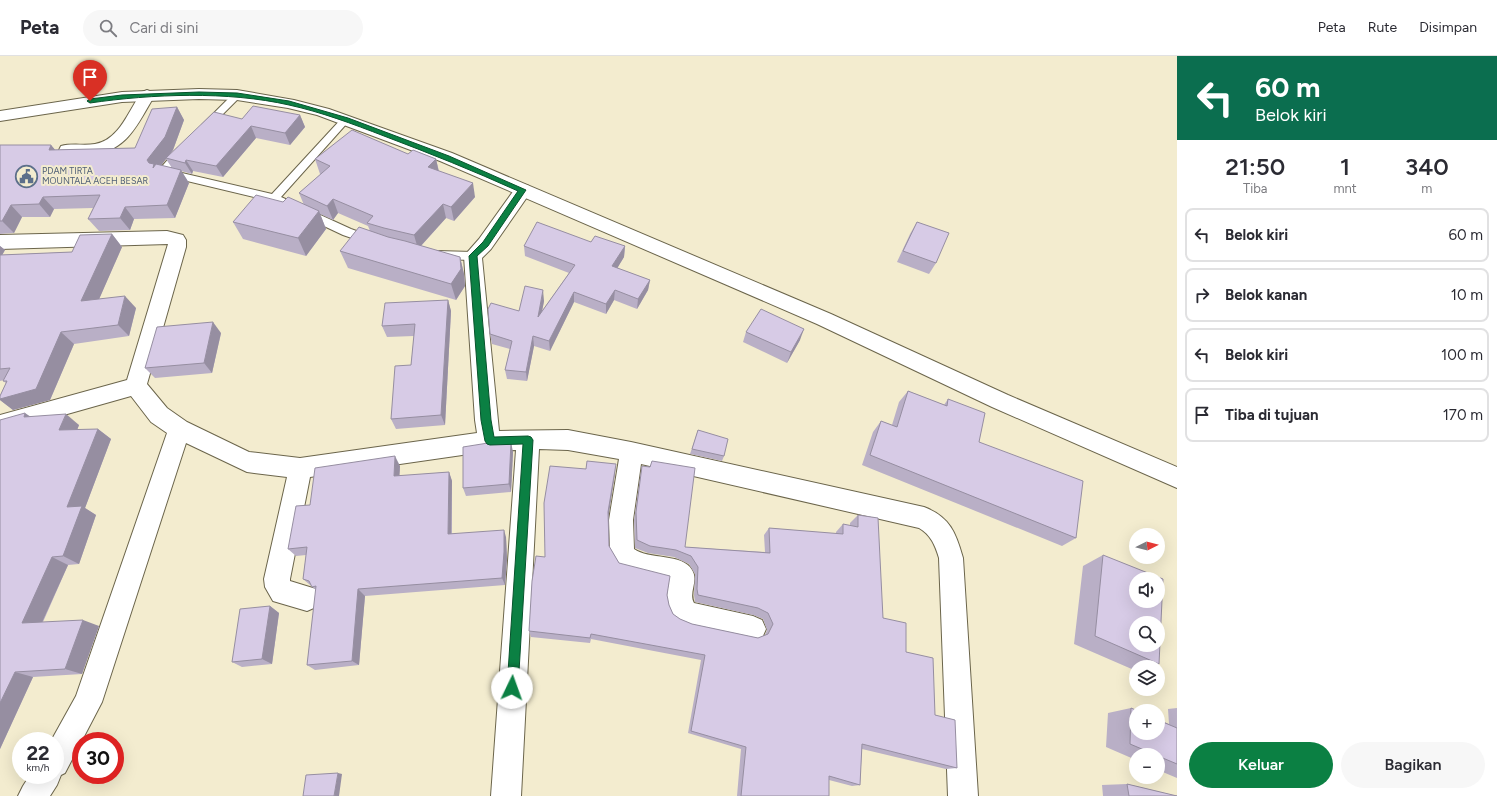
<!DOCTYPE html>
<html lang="id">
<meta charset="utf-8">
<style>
:root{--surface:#fff;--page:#f7f7f7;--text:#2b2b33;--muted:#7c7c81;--line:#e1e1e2;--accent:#0b8043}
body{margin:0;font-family:Figtree,sans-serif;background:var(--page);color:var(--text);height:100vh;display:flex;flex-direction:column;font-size:15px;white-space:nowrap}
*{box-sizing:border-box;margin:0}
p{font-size:13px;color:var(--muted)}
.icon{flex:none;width:22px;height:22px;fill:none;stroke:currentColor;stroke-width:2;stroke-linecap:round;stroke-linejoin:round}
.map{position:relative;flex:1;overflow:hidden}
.panel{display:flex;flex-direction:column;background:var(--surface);width:320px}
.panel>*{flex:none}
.banner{background:#0b6e4f;color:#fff;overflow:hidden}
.needle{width:26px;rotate:84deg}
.fabs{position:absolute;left:1129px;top:472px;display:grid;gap:8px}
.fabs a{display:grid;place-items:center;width:36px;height:36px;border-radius:50%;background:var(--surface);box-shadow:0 4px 16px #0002;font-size:20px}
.speed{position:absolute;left:12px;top:676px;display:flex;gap:8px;font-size:20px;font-weight:700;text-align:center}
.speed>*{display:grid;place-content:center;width:52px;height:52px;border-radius:50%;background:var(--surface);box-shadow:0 4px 16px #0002;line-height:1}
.speed small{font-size:10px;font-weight:400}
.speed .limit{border:6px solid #d22;background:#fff;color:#111}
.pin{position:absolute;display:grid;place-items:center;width:34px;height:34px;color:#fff;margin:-41px -17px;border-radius:50% 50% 50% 0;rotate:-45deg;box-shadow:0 0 4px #0007}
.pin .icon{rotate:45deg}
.me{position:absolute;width:44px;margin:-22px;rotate:3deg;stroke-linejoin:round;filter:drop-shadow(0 0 3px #0008)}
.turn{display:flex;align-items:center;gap:14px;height:84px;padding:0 12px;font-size:18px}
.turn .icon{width:52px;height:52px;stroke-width:2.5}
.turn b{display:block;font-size:28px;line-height:34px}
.eta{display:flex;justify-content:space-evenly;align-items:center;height:68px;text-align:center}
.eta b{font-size:24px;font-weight:600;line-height:28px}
.button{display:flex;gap:8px;margin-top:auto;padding:8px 12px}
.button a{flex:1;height:46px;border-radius:24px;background:var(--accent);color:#fff;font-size:16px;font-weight:600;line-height:46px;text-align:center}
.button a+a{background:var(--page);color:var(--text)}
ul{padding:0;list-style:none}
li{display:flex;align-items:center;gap:12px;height:54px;margin:0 8px 6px;padding:0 4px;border:2px solid var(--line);border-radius:8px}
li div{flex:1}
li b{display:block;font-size:15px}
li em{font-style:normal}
header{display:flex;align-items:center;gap:24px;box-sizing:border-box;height:56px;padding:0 20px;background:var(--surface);border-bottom:1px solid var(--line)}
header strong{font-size:19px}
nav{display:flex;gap:22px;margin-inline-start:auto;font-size:14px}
.search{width:280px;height:36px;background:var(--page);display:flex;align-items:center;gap:10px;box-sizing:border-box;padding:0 14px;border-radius:22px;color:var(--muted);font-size:15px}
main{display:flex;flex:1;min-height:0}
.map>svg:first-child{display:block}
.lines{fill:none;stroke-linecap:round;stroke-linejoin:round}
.lane-casing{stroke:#6b654b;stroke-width:2}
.street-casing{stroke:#6b654b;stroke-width:2}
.secondary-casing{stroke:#6b654b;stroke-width:2}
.lane{fill:#fff;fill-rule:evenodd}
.street{fill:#fff;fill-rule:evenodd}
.secondary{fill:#fff;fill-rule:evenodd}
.wall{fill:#b9afc6;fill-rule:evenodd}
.shaded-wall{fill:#968ea1}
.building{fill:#d7cbe6;stroke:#968ea1;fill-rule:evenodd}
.route{fill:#0b8043;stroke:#07532c}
.labels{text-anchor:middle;stroke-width:4;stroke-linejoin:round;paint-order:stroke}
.far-service-label{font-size:9px;fill:#4e5e75;stroke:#f3eccf;text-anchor:start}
</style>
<header>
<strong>Peta</strong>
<div class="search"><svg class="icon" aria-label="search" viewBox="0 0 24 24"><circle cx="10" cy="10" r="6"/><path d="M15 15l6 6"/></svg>Cari di sini</div>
<nav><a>Peta</a><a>Rute</a><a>Disimpan</a></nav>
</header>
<main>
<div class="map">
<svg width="1177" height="740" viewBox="0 0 1177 740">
<rect width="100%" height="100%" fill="#f3eccf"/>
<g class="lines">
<defs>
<g id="lane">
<polygon points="237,36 242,39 210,71 204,71 202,69 234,37"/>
<polygon points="346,60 351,63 349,65 281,141 351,173 373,181 374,184 373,187 369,188 343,179 271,145 162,119 157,116 178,92 181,91 186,94 169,114 272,138 343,61"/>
<polygon points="437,195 473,196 477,197 478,200 477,203 473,204 437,203 433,202 432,199 433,196"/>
</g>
<g id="street">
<path d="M147,34L152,36L155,39C137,68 128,96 89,99C80,100 70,100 61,98L59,94L61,90C72,87 84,90 95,88C120,84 129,53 142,36Z"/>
<path d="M523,128L529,130L532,134L491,193L482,202L499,375L568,374L631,386L924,451C950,461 956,477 963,502L978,740H948L939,502C935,489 931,479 919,472L641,408L633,464L634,493C648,504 683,497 692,514C699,525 688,537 694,547L753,560L762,564L766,573L762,582L753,586L689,572C684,570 676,568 672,563C664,554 667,537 669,526L619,513L610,497L609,464L619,403L568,394L539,393L521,740H491L516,394L490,395L310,421L290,523V525L316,533L320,542L316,551L307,555L273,545L265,531L264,523L287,421L247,416L186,387L102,646L65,717L61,719L57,729L50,740H18L23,730L30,719H55V685H51L76,640L167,377L151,366L131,340L0,377V359L127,324L168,188L0,193V179L167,175L183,179L186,184V191L147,328L167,352L187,366L249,396L300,402L477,377L475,364L464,200L479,183L517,130Z"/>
</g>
<polygon id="secondary" points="199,33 237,34 294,44 329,53 452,97 831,258 1008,339 1177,411 1177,432 992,351 817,268 440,105 317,59 288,52 237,44 199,43 122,46 0,65 0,55 122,36"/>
</defs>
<use href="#lane" class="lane-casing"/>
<use href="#street" class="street-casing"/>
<use href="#secondary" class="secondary-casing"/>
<use href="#lane" class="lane"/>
<use href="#street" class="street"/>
<use href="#secondary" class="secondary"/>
</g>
<g class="wall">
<path d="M177,51L184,64L173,94L170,98L242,63L300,59L305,71L290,89L256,82L223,121L193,115L192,118L181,115L189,127L175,162L134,163L130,174L99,175L88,163L93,152L54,153L50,161H22L14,177L0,178V89H51L55,94L135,92ZM166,103L172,112L161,109Z"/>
<polygon points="408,98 436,103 439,115 475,141 454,165 446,162 421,190 460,201 464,218 465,230 456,244 348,212 340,195 370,175 368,170 338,157 333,164 320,158 326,173 306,200 243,183 233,166 283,146 304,149 299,137 321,118 320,118 315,103"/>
<polygon points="917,166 936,207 929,218 897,206 910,178"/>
<polygon points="112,178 122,191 99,243 136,252 129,280 74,288 50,344 13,354 0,344 0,340 6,327 3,325 4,324 0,325 0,190 5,194 2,199 72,196"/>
<polygon points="591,186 625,190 624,201 617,212 650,224 648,234 637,253 614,244 606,258 574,246 550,295 534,290 527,325 507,323 505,314 510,293 492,288 490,278 519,255 544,245 542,255 569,217 525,200 524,190"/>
<polygon points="448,244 451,255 445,369 396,373 391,363 411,309 414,280 387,281 382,270"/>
<polygon points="746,276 800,284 787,307 743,286"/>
<polygon points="221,277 212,317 155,322 145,312"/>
<polygon points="908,335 944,349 948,343 979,386 1076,482 1062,490 862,409 873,376 881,365 892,369 899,346"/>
<polygon points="30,360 79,369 77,374 98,373 111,383 85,452 96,459 79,508 68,509 43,566 99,570 82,618 33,621 0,693 0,364"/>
<polygon points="698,374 724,400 722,405 690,398"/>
<polygon points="513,396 511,436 466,440 463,432"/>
<polygon points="400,410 399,420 449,416 452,425 452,478 506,481 507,503 505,529 365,540 359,609 315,614 307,609 316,534 303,523 306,499 296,500 288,493 310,449"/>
<polygon points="642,410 685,491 765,496 764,479 769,472 836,478 836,476 843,468 850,470 850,467 858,459 883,562 906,596 935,659 957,712 946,713 862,693 860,729 852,730 829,724 829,740 737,740 741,693 688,677 701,604 591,583 590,587 531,581 529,575 545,501 615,417 608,460 609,490 619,507 667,539 669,549 673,558 680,563 692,568 758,582 765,579 767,574 763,563 753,559 695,546 694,539 695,518 689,508 674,501 648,497 635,492 634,464"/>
<polygon points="1103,499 1159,608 1147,611 1136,611 1136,614 1134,614 1074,588 1083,510"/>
<polygon points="270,550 279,557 272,608 242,611 232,606"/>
<polygon points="1131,652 1169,668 1168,653 1177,652 1177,722 1158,714 1158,699 1136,699 1136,704 1106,691 1108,657"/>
<polygon points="1127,728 1177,740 1103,740 1102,729"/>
</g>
<g class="shaded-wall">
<polygon points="177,51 184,64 173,94 167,102 166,102 166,103 158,114 161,125 147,104"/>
<polygon points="300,59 305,71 290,89 285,77"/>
<polygon points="251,70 256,82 223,121 216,110"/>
<polygon points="51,89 62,102 49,94"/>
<polygon points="436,103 439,117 428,111"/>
<polygon points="186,104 193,115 192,118 185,107"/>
<polygon points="181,114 189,127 175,162 167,149"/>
<polygon points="473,127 475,141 454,165 451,151"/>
<polygon points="43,141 54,153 50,161 39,148"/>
<polygon points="333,143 338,157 333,164 327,150"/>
<polygon points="443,148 446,162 418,193 414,179"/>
<polygon points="11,149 22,161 14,177 2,165"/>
<polygon points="125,151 134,163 130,174 120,162"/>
<polygon points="319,155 326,173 306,200 298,182"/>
<polygon points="112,178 122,191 93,257 81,245"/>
<polygon points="0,190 5,194 0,203"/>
<polygon points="625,190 624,201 612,221 612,210"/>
<polygon points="460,201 464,218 465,230 456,244 451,228"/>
<polygon points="650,224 648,234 637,253 638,243"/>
<polygon points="543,234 544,245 539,271 538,261"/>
<polygon points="615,234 614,244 606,258 606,248"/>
<polygon points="574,236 574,246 550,295 549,285"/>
<polygon points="125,240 136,252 129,280 118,269"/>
<polygon points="448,244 451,255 445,369 441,359"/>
<polygon points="213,266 221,277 212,317 204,307"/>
<polygon points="804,273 800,284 787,307 791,296"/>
<polygon points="61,276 74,288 50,344 13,354 0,344 0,343"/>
<polygon points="533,280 534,290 527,325 526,316"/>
<polygon points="25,357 40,367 24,361"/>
<polygon points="66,358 79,369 73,385 59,374"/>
<polygon points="98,373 111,383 85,452 96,459 79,508 63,500 67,451"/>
<polygon points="511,386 513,396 511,436 509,428"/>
<polygon points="395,400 400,410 399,429 394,420"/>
<polygon points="616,408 615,417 608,464 608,456"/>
<polygon points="449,416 452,425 451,486 448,478"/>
<polygon points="504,474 506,481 507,503 505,529 502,522"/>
<polygon points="52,501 68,509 39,573 22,567"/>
<polygon points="358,533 365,540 359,609 352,605"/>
<polygon points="270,550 279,557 272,608 262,603"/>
<polygon points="83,564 99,570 82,618 65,613"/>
<polygon points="15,616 33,621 0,693 0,647"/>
<polygon points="338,717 342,718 339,740 334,740"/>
</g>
<g class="building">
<polygon points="253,50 300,59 285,77 251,70 216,110 186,104 185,107 166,102 214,56 242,63"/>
<polygon points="177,51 165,81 147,104 149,107 154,108 153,112 156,108 181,114 167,149 125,151 120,162 88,163 100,139 43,141 39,148 11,149 2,165 0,165 0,89 51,89 49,94 135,92 152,53"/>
<polygon points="352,74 408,98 413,94 436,103 428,111 473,127 451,151 443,148 414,179 384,172 367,167 373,160 333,143 327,150 299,137 330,110 315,103"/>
<polygon points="256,139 283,146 288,141 319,155 298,182 233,166"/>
<polygon points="537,166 591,186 595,180 625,190 612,210 650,224 638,243 615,234 606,248 574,236 549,285 533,280 526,316 505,314 512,285 490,278 488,253 491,247 519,255 525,230 543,234 538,261 575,209 524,190"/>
<polygon points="917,166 949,177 936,207 903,195"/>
<polygon points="359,171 388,181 405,185 460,201 461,213 451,228 340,195"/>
<polygon points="112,178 81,245 125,240 118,269 61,276 36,333 0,343 0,340 7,325 3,325 10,312 0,313 0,199 72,196 80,179"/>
<polygon points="448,244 441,359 391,363 395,310 411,309 415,268 382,270 385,247"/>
<polygon points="761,253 804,273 791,296 746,276"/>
<polygon points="213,266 204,307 145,312 157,271"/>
<polygon points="908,335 947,350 948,343 985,357 979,386 1083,425 1076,482 870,399 881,365 897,371"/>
<polygon points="25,357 24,361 66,358 59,374 98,373 67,451 82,450 63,500 52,501 22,567 83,564 65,613 15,616 0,647 0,364"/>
<polygon points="698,374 728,383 724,400 692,393"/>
<polygon points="511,386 509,428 463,432 463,391 488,387"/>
<polygon points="395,400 394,420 449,416 448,478 504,474 504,496 502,522 358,533 352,605 307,609 316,530 312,531 309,525 303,523 307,491 288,493 296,450 310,449 315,412"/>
<polygon points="587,405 616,408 608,456 609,490 619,507 670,520 667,539 669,549 673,558 680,563 692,568 758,582 768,578 773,568 768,557 758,552 698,539 697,533 698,511 691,500 676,494 650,490 637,484 636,456 642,410 650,411 652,405 695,412 685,491 770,497 769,472 843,478 843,468 858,471 858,459 878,462 883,562 906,567 906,596 933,602 935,659 955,664 957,712 862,688 860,729 829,720 829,740 741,740 746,691 691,675 705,599 591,578 590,582 529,575 532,525 536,500 545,501 544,447 550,410 586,413"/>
<path d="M1103,499L1163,523L1159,608L1095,580ZM1136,523H1158V545H1136ZM1136,567H1158V589H1136Z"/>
<polygon points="270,550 262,603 232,606 240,553"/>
<polygon points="1131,652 1138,655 1136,655 1136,677 1158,677 1158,664 1177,672 1177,708 1158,700 1158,699 1156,699 1130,688"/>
<polygon points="338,717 334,740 303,740 306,719"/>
<polygon points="1127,728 1177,740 1129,740"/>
</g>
<path class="route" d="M199,36L237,37L289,45L348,62L449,100L526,134L488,190L477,200L491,364L494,381L528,380L531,381L533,384L518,632L516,636L512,637L509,636L507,632L523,388L490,389L487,388L485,385L481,364L469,200L483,186L518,135C474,115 429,97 384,80C353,68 321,56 289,49C228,35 152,38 90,47L87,45L90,43L122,39Z"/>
<defs>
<symbol id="civic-ring" viewBox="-11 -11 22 22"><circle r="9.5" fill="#f3eccf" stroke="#5c6f8a" stroke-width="1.5"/><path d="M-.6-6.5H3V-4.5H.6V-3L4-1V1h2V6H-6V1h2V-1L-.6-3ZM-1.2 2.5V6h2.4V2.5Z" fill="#5c6f8a"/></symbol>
</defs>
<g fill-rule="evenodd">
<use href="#civic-ring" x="14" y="108" width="25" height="25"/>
</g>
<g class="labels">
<g class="far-service-label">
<text x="42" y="118">PDAM TIRTA<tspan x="42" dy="10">MOUNTALA ACEH BESAR</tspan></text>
</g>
</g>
</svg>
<div class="fabs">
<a><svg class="needle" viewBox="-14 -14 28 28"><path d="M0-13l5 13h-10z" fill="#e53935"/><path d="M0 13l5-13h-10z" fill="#7c7c81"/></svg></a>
<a><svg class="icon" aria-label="sound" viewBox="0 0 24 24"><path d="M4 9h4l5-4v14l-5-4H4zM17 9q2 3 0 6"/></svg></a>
<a><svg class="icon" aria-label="search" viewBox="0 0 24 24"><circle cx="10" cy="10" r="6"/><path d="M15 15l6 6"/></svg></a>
<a><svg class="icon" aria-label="layers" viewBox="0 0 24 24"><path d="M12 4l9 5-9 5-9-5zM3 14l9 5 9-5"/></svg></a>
<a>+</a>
<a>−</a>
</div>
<div class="speed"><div>22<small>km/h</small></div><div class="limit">30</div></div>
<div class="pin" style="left:90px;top:45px;background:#d93025"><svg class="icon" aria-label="arrive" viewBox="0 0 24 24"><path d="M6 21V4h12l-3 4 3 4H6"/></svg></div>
<svg class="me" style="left:512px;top:632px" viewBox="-20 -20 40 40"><circle r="19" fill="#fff"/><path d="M0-13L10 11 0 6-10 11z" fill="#0b8043"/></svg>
</div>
<section class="panel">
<div class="banner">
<div class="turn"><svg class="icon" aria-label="left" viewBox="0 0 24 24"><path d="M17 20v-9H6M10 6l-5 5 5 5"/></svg><div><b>60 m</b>Belok kiri</div></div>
</div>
<div class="eta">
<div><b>21:50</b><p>Tiba</p></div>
<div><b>1</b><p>mnt</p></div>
<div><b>340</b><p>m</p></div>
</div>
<ul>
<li><svg class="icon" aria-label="left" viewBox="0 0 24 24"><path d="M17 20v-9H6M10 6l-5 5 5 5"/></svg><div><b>Belok kiri</b></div><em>60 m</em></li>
<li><svg class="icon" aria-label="right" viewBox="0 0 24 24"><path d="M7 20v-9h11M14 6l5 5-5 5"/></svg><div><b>Belok kanan</b></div><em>10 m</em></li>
<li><svg class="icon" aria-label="left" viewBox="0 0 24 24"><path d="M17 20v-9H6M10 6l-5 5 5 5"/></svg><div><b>Belok kiri</b></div><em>100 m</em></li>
<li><svg class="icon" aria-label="arrive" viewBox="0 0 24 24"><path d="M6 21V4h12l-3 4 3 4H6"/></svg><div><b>Tiba di tujuan</b></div><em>170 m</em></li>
</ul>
<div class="button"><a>Keluar</a><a>Bagikan</a></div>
</section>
</main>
